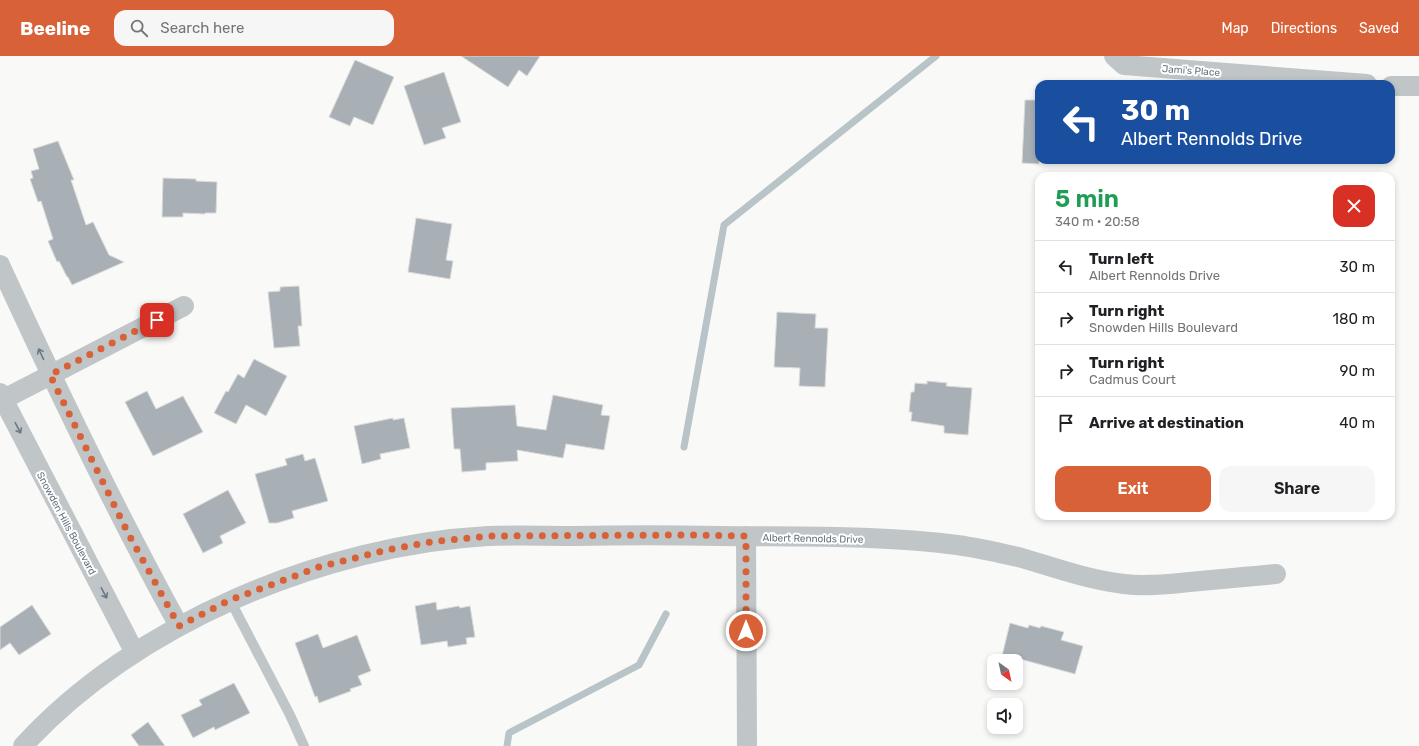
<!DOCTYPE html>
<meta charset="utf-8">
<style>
:root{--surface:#fff;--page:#f6f6f6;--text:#202124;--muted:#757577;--line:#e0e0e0;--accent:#d96138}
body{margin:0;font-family:Rubik,sans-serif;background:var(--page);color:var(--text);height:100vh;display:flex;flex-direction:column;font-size:15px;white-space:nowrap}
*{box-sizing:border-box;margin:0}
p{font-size:13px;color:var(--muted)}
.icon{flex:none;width:22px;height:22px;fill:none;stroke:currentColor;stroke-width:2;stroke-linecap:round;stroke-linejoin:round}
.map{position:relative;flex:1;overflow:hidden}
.details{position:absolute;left:1035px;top:116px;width:360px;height:348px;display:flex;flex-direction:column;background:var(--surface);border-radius:12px;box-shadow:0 2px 6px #0003}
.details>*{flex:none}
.guide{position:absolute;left:1035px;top:24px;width:360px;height:84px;border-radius:12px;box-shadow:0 2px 6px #0003;background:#1a4fa0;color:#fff;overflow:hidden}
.needle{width:26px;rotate:147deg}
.buttons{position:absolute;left:987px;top:598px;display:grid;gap:8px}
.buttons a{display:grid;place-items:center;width:36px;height:36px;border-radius:8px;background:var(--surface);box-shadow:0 2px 6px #0003;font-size:20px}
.pin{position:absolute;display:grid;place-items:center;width:34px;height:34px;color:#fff;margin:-17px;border-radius:8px;box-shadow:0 2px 6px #0006}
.me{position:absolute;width:44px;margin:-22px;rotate:0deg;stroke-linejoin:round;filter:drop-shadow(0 0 3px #0008)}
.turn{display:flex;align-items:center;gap:14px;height:84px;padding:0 20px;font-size:18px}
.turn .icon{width:52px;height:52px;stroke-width:2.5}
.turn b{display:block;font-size:28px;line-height:34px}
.round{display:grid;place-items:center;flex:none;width:42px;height:42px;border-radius:12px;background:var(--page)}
.head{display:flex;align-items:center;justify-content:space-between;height:68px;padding:0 20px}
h1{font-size:24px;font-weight:600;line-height:30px;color:#1e9e55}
.cta{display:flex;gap:8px;margin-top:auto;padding:8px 20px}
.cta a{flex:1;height:46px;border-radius:12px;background:var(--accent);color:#fff;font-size:16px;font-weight:600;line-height:46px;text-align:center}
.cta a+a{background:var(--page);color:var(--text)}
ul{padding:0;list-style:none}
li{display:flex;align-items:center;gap:12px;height:52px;padding:0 20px;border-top:1px solid var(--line)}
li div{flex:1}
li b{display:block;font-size:15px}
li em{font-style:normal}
header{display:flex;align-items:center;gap:24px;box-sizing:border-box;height:56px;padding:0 20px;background:var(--accent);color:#fff}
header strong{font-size:19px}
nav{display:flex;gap:22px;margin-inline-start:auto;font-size:14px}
.search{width:280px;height:36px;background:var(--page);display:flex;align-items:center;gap:10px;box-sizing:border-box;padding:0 14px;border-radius:12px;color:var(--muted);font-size:15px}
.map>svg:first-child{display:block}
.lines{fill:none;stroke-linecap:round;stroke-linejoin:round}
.stream{stroke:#b9c4c8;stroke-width:7}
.building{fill:#a8b0b6;stroke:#dbdbd9}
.service{stroke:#c0c5c8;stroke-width:10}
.minor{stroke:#c0c5c8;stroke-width:20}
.oneway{stroke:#6a7884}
.route{stroke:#d96138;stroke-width:7;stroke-dasharray:0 12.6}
.labels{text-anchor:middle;stroke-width:4;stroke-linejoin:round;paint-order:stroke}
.street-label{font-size:10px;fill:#667480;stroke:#fff}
</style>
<header>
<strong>Beeline</strong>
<div class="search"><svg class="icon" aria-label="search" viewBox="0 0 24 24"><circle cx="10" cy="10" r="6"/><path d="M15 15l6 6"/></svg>Search here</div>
<nav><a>Map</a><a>Directions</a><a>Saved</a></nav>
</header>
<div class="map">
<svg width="1419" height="690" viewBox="0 0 1419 690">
<rect width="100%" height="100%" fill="#f9f9f7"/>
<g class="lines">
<g class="stream">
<polyline points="684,391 724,169 936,0"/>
<polyline points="507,690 509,677 639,609 666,558"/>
</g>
</g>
<g class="building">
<polygon points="461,0 540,0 527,20 519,14 508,31"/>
<polygon points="355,4 394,21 373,69 354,61 350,70 329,61"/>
<polygon points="444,16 461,66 442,72 446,82 424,89 404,30"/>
<polygon points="1025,44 1039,44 1039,108 1022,107"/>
<polygon points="58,85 74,124 71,124 86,169 93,166 109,199 124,206 72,229 68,221 67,221 59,205 57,206 48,185 53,183 41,145 38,146 30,123 33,122 31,115 39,113 33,93"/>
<polygon points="163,122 196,123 196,125 217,126 216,157 205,157 205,158 183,157 183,161 162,161"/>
<polygon points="416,162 452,168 446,204 453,205 450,223 408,216"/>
<polygon points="299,230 302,270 298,270 300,290 274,292 268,236 280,235 280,231"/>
<polygon points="777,256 816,258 815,272 828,272 825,331 799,330 800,312 774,311"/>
<polygon points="254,303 287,320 266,360 246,349 236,368 214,357 226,335 228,336 238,318 244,322"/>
<polygon points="927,325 947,327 946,330 972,332 968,379 944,377 944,370 911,365 912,356 909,356 911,336 914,336 915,327 927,328"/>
<polygon points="147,335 156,353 183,340 203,376 153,400 125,346"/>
<polygon points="553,339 603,349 601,359 610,360 604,394 566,388 563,402 517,394 518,405 486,407 486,414 462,416 460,393 454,393 451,352 515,349 517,370 546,374"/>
<polygon points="393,362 393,364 404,362 410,392 380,398 381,403 362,408 354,370"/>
<polygon points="303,398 305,405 315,402 328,445 292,455 294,462 277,467 269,467 255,418 287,409 285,403"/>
<polygon points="228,434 246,467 220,480 223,487 203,497 183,458"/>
<polygon points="436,546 437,554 459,550 460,552 470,550 475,581 466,582 467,588 448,591 447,585 421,589 415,550"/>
<polygon points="32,549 51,578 19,599 10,587 0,594 0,571"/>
<polygon points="1010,567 1028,572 1029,569 1040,572 1041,570 1064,576 1061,584 1083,590 1075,618 1020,603 1019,609 1016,609 1016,605 1001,604"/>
<polygon points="318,578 323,592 357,579 371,615 358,620 362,629 350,633 351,635 319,647 317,640 315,641 295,587"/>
<polygon points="234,627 250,657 215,674 214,671 193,682 181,659 202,649 199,644"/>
<polygon points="148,666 165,690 139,690 131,679"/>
</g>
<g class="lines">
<polyline class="service" points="230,544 290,659 304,690"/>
<g class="minor">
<polyline points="1114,0 1124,9 1367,28"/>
<polyline points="1391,30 1419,30"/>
<path d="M0,209C56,331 114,452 179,570"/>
<polyline points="0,337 135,597"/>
<polyline points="0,345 184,250"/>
<polyline points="746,480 747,690"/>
<path d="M23,690C134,568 324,489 488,480C517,479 546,480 574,480C623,479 671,479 720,480C797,481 881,479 957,489C979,492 1001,497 1022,502C1056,512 1089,524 1124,528C1146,531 1169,528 1190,526C1219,523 1247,521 1276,518"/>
</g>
</g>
<defs><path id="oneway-shaft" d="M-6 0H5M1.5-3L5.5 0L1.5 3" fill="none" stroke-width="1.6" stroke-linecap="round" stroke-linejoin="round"/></defs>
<g class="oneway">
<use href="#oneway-shaft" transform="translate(41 298) rotate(-115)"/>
<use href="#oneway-shaft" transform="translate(18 372) rotate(62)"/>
<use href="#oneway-shaft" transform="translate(104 537) rotate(62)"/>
</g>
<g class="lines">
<polyline class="route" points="157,264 50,319 128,477 179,570 230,544 319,511 387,494 431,486 488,480 687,479 746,480 746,575"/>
</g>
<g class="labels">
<g class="street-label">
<text transform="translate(1191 14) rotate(4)" y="4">Jami's Place</text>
<text transform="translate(67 467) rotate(62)" y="4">Snowden Hills Boulevard</text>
<text transform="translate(813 482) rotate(1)" y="4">Albert Rennolds Drive</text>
</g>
</g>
</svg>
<div class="buttons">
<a><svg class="needle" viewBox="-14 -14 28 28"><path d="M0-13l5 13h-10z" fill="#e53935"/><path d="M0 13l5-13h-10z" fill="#757577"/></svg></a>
<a><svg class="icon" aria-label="sound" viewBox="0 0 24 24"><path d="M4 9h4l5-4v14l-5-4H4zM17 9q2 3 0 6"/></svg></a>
</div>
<div class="pin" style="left:157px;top:264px;background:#d93025"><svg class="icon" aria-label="arrive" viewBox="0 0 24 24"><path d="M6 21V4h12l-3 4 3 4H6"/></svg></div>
<svg class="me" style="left:746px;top:575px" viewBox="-20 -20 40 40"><circle r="17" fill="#d96138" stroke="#fff" stroke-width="3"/><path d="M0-11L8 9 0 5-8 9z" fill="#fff"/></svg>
<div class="guide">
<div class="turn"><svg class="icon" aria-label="left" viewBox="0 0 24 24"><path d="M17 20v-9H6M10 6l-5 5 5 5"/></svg><div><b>30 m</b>Albert Rennolds Drive</div></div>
</div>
<section class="details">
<div class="head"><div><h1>5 min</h1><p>340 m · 20:58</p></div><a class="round" style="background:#d93025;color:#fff"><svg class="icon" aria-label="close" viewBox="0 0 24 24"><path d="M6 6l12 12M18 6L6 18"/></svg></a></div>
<ul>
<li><svg class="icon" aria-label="left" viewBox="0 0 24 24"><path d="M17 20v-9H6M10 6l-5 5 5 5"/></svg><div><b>Turn left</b><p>Albert Rennolds Drive</p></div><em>30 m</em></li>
<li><svg class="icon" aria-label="right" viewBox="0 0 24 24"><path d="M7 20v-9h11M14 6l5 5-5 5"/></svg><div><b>Turn right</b><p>Snowden Hills Boulevard</p></div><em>180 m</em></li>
<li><svg class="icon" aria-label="right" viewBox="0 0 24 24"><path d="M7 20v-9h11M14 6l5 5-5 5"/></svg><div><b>Turn right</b><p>Cadmus Court</p></div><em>90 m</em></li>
<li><svg class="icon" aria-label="arrive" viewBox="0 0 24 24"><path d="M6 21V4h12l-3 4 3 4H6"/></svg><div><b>Arrive at destination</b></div><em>40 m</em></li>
</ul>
<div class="cta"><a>Exit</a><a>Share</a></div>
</section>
</div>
